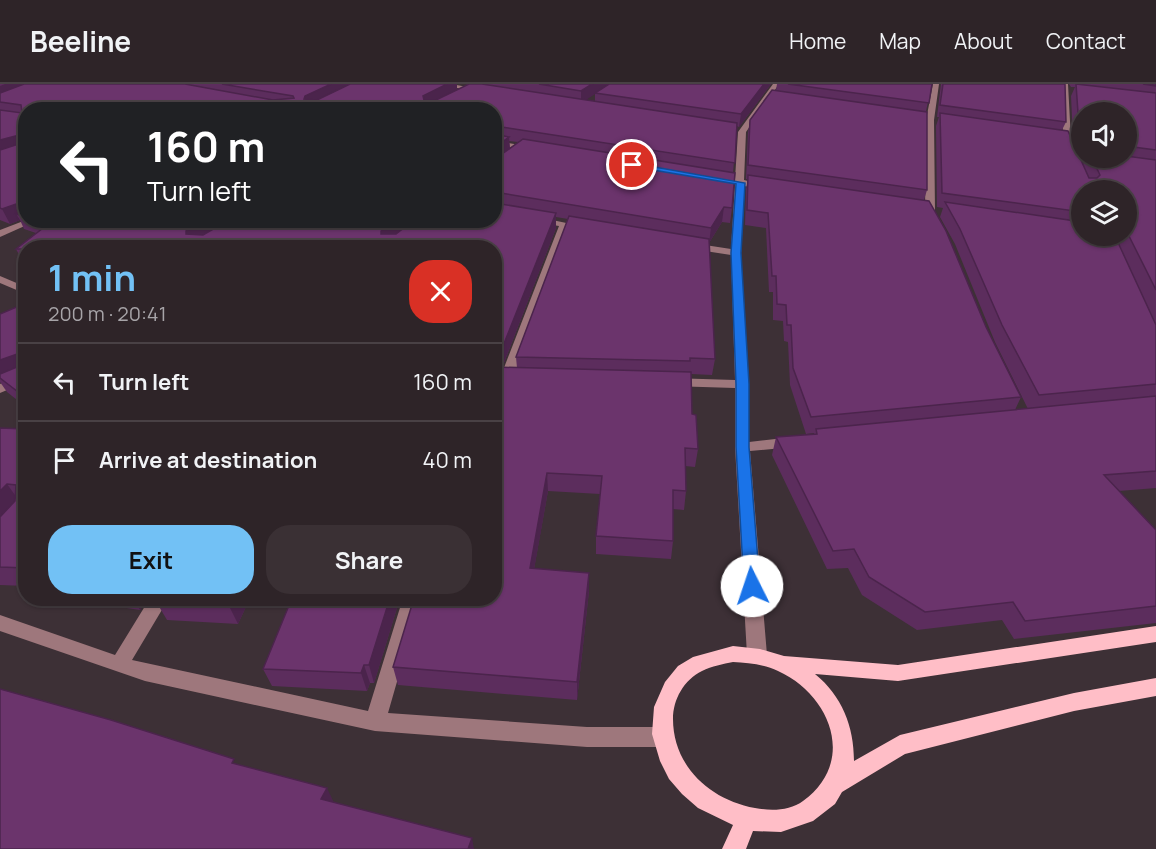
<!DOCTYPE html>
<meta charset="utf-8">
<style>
:root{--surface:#2e2428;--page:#3a3034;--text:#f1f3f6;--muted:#a7a4a8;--line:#494145;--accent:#72c1f5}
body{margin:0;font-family:Manrope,sans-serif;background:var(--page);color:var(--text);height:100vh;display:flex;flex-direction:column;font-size:22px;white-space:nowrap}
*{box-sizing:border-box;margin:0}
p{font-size:20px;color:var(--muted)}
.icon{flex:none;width:33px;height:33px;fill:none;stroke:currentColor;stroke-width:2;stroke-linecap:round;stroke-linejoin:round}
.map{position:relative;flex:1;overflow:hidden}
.side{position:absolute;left:18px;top:156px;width:484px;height:366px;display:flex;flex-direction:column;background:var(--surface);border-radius:24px;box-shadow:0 2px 4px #0004,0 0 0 2px var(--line)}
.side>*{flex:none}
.banner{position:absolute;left:18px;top:18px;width:484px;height:126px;border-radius:24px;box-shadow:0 2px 4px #0004,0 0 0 2px var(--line);background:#202124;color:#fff;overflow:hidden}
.fabs{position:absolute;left:1071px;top:18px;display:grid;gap:12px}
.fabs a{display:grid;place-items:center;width:66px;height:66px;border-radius:50%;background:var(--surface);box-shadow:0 2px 4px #0004,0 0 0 2px var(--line);font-size:30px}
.pin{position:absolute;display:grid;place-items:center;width:51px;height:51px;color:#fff;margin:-26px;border:3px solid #fff;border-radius:50%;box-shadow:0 2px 6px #0007}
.me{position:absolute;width:66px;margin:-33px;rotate:356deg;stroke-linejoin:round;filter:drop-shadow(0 0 4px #0008)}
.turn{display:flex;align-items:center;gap:21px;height:126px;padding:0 30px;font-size:27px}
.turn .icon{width:78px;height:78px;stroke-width:2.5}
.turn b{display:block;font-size:42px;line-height:51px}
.round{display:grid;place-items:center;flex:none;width:63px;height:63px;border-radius:24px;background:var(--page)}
.headline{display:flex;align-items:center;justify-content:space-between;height:102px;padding:0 30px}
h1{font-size:36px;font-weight:700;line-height:45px;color:var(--accent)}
.primary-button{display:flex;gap:12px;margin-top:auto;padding:12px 30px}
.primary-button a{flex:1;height:69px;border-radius:24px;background:var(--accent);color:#111;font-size:24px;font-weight:700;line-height:69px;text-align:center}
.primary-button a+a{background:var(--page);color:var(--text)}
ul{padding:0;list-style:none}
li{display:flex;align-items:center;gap:18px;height:78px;padding:0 30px;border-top:2px solid var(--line)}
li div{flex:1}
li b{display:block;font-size:22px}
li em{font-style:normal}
header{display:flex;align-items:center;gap:36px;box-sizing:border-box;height:84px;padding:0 30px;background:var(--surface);border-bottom:2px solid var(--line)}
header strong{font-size:28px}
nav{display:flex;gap:33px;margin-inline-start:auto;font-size:21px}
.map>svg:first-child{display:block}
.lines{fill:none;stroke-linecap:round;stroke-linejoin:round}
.minor{fill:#9e777c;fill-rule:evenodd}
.major{fill:#ffbec7;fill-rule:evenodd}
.wall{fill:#5c2d5d;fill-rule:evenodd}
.shaded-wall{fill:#4b244c}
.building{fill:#6b346c;stroke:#4b244c;stroke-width:1.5}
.route{fill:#1a73e8;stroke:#114b97;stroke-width:1.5}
</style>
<header>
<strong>Beeline</strong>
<nav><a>Home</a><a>Map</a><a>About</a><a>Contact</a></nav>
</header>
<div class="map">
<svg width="1156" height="765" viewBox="0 0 1156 765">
<rect width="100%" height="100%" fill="#3d3036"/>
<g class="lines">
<g class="minor">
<polygon points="433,0 451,0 484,6 481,8"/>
<polygon points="773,0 779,0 746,48 744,96 771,103 767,106 744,102 741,169 749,358 793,353 800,358 793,363 750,367 767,571 764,577 757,579 750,577 747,571 735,363 735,304 670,302 663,298 670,294 735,296 731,171 692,165 687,162 692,159 731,165 735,100 710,94 714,91 735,95 738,48"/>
<polygon points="933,0 939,0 934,36 935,128 940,136 935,139 932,138 925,128 926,36"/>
<polygon points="1062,0 1068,0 1071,56 1074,65 1070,67 1066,65 1063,56"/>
<polygon points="495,57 533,63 537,65 533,67 495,61"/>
<polygon points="538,133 590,144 585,147 568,144 514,294 507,298 500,294 559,142 535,138 533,136"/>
<polygon points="26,136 38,136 0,153 0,146"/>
<polygon points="0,192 26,203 26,210 0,199"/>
<polygon points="26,289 26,298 0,309 0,300"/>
<polygon points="150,514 169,514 132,576 368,627 403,514 421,514 388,629 587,643 663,643 670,646 673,653 670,660 663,663 587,663 375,647 145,597 0,547 0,531 115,571"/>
</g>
<path class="major" d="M1156,542V558L898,597L815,590C842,612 854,642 854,677L900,651L1074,609L1156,594V612L1074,627L905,670L842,708L835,720L813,737L781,748L753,747L746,765H722L733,741L698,724L682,710L669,695L660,677L652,650L654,623L665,598L678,582L693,573L733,562L760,565L784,572L898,581ZM733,578C748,579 764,580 778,587C831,611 857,678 803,717C790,727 770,727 755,724C710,716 673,682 673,635C673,615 684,596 702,587C712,582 723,580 733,578Z"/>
</g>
<g class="wall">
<path d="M0,0H457V6L468,0H461H771L739,43L737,42L733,89L732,124L730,139L722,138L709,159L715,275L712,291L691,290L692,330L698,365L695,383L685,382L686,407L684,426L673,425V457L671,475L596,470V452L600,410L548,407L534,485L589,507L577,616L398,601L393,583L495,514V164H26V181L24,180L16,165L36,149L24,145L20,136L10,140L0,136ZM595,9V17L585,16L588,14ZM26,26H495V136H26ZM509,57L518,58L510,64ZM556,133L568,135L516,273L517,284H502L556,144Z"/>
<path d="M777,0H932L926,27L927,106L924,116L986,243L1021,313L1015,326L1028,325L995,258L955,160L940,133L943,124L937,123L936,42L939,33H937L941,0H1065L1066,38L1062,46L1086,88L1083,80L1086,74H1126V28H1082V70H1080L1073,55L1071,12L1075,3H1071L1069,0H1156V404L1119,407L1156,446V539L1014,555L1002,536L917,546L862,511L848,484L827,485L772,371L776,353L814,350V349L806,350L790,301L788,258L784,257L783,237L773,236V208H769L766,144L745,141L746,105L748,95H746L748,49L750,36L776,6ZM1082,106H1126V152H1082Z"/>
<polygon points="26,219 26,323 7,308 0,298 0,230"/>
<polygon points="0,344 26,345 26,502 0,501"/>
<polygon points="59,514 148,514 140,526"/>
<polygon points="154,514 250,514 238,540 167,536"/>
<polygon points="292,514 400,514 374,599 370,599 367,607 272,602 263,585"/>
</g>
<g class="shaded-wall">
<polygon points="5,0 43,0 0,16 0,2"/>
<polygon points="331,0 358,0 308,24 304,15 305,12"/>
<polygon points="447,0 457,0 457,7 425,24 423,12"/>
<polygon points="592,0 611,0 581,19 581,7"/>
<polygon points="764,0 771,0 739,43 741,30"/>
<polygon points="19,51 25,64 0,72 0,56"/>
<polygon points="509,53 510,66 495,77 495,63"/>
<polygon points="19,119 26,133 16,130 20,136 10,140 2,125"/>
<polygon points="724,123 722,138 709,159 711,144"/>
<polygon points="556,129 556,144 500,289 495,290 495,273"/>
<polygon points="206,136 239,136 192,162 186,150 186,147"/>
<polygon points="395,136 418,136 384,164 381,150 381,147"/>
<polygon points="17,270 26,285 0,294 0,276"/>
<polygon points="547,389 548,407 531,503 530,484"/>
<polygon points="7,400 20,418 0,438 0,407"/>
<polygon points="589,489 589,507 577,616 577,598"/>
<polygon points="133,514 148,514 140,526"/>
<polygon points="233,514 250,514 238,540 229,522"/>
<polygon points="390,514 400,514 374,599 369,581"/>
<polygon points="364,581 370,599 367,607 361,589"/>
<polygon points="327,704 336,723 321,715"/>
<polygon points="472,754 474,765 468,765"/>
</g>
<g class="building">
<polygon points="24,0 185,0 273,16 294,14 293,12 222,0 331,0 305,12 304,15 317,16 350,0 447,0 423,12 424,16 436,16 469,0 482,0 737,39 735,79 495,42 495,26 26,26 26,119 19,119 2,125 0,124 0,66 22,59 22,53 19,51 0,56 0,26 22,29 21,21 0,18 0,9"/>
<polygon points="539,0 592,0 581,7"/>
<polygon points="609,0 764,0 741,30 595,9"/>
<polygon points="788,0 932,0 929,19"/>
<polygon points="943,0 1065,0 1066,38 940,21"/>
<polygon points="1076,0 1156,9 1156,66 1126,62 1126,28 1082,28 1082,49 1079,43"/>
<polygon points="1143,0 1156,0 1156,2"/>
<polygon points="772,6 927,28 927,106 748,81 750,36"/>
<polygon points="940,29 1068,47 1089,94 1097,94 1100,91 1092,74 1126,74 1126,72 1156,76 1156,206 1126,146 1126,106 1082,106 1082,128 942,109"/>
<polygon points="495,50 509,53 495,63"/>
<polygon points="523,55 735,89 732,124 724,123 711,144 495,108 495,75"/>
<polygon points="748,91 929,117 946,147 986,243 1021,313 811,333 793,284 791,241 787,241 786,221 777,220 776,192 772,192 768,129 747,126"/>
<polygon points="945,118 1082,138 1082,152 1115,152 1156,241 1156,300 1039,311 1002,241 960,145"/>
<polygon points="495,119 556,129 499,272 495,273 495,164 368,164 346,161 341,164 26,164 26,165 16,165 47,141 35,136 206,136 186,147 186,150 203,151 229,136 395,136 381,147 381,150 396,150 414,136 495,136"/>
<polygon points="26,126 26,133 16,130"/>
<polygon points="569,132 709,155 715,275 690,274 690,277 516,273"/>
<polygon points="26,219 26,314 0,294 0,290 17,283 17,270 0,276 0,230"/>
<polygon points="495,283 691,288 692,330 696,331 698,365 685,364 686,407 673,406 673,457 596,452 602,392 547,389 530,484 589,489 577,598 393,583 414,514 495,514"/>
<polygon points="1156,312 1156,387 1104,391 1156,446 1156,522 1025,537 1013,518 925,528 869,493 854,465 833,467 776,353 817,350 816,345"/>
<polygon points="0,344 26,345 26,484 0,483 0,433 15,417 16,401 7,400 0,407"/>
<polygon points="158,514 233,514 229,522 156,517"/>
<polygon points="292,514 390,514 369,581 364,581 361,589 263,585"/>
<polygon points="0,605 111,636 234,675 232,679 327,704 321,715 472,754 468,765 0,765"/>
</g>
<polygon class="route" points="632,79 745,99 741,169 749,300 749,363 760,502 752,508 744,502 736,363 736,300 731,169 736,100 629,82"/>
</svg>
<div class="fabs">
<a><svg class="icon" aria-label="sound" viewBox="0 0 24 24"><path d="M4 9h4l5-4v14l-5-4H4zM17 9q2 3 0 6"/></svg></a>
<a><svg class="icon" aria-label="layers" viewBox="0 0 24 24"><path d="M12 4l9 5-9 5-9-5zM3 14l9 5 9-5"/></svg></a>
</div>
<div class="pin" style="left:632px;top:81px;background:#d93025"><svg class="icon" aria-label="arrive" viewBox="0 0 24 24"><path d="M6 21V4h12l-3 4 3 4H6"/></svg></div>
<svg class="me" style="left:752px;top:502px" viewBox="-20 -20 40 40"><circle r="19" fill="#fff"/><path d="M0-13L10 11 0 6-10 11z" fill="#1a73e8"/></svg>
<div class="banner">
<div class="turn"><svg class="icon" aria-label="left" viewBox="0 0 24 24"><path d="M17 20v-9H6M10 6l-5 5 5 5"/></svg><div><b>160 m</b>Turn left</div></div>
</div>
<section class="side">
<div class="headline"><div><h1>1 min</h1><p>200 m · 20:41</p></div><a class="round" style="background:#d93025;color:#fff"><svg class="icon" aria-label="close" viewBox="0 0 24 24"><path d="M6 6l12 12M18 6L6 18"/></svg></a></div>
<ul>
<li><svg class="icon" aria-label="left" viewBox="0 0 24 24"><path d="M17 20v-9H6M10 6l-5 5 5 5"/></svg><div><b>Turn left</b></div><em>160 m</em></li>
<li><svg class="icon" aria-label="arrive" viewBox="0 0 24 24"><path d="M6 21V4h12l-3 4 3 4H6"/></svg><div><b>Arrive at destination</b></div><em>40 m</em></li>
</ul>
<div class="primary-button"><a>Exit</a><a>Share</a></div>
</section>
</div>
